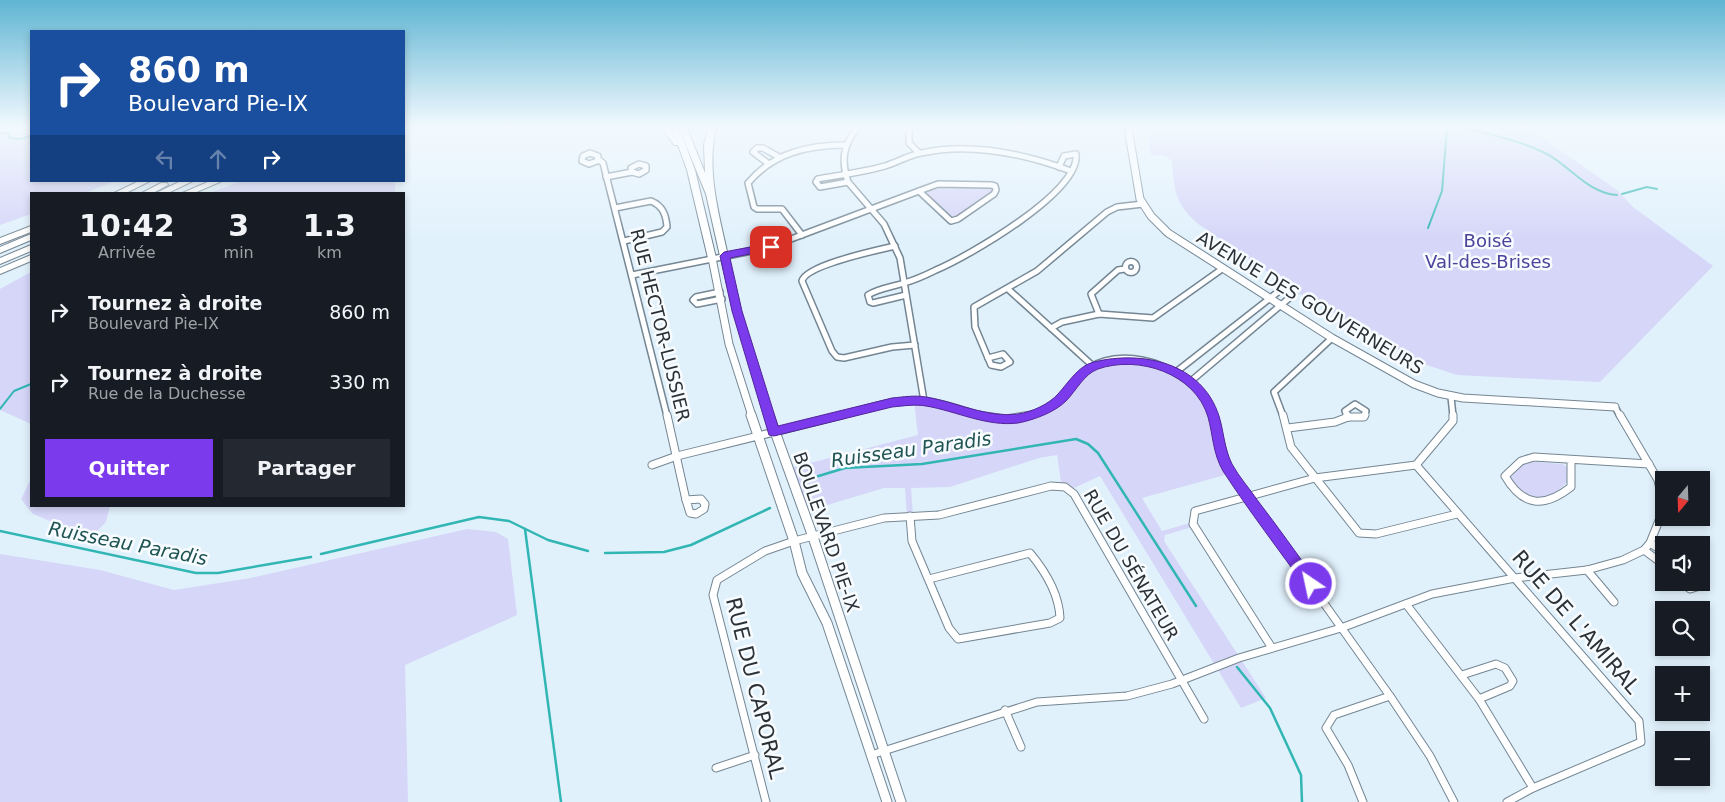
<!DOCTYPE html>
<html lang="fr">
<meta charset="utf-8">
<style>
:root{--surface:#171b24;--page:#242831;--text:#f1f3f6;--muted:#9ea1a6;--accent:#7c3aed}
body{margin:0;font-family:"DejaVu Sans",sans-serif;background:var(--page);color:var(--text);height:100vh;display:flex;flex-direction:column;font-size:19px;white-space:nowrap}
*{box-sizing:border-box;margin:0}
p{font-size:16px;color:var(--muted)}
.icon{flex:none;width:28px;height:28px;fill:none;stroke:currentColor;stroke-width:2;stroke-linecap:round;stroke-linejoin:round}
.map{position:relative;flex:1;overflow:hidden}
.sheet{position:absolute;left:30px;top:192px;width:375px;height:315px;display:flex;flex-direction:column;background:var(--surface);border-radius:0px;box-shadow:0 2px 8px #0003}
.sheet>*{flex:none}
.hud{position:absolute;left:30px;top:30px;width:375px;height:152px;border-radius:0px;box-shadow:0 2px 8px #0003;background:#1a4fa0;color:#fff;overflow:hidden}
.needle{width:32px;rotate:199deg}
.controls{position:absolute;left:1655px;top:471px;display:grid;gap:10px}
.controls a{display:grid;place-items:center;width:55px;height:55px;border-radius:0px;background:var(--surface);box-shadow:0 2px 8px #0003;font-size:25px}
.pin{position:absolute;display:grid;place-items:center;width:42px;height:42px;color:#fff;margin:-21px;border-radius:10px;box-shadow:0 2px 8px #0006}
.me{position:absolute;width:55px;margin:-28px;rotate:326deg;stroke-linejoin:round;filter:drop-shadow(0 0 4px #0008)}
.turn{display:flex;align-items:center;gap:18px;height:105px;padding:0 15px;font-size:22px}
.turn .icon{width:65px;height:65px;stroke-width:2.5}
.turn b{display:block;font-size:35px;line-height:42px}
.lanes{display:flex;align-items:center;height:48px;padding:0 15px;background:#0003;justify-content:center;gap:25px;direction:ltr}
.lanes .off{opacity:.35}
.eta{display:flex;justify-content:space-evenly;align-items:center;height:85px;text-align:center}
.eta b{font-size:30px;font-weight:800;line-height:35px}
.button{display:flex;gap:10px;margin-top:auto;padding:10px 15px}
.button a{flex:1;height:58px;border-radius:0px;background:var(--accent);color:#fff;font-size:20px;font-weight:800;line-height:58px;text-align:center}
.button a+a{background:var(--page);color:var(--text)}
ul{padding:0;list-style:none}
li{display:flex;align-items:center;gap:15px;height:70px;padding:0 15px}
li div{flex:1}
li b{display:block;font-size:19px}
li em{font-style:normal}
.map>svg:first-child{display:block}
.green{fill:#d5d6f8}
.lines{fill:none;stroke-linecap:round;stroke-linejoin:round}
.stream-far1{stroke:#31b6b4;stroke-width:2}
.stream{stroke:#31b6b4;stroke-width:2.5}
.street-far1-casing{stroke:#748693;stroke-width:8}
.street-casing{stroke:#748693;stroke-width:9}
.secondary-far1-casing{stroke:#748693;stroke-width:9}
.secondary-casing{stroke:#748693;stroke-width:11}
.highway-casing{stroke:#748693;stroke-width:2}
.street-far1{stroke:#fff;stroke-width:5}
.street{stroke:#fff;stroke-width:7}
.secondary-far1{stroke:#fff;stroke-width:7}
.secondary{stroke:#fff;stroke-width:9}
.highway{fill:#fff;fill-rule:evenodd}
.route{fill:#7c3aed;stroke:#51269a}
.labels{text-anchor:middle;stroke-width:5;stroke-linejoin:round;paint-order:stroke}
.park-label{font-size:18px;fill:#4c429b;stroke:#f8fcff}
.street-label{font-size:18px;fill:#2b3237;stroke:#f8fcff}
.water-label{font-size:19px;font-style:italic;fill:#1f5453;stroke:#f8fcff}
.near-street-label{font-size:21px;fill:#2b3237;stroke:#f8fcff}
</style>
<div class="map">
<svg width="1725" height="802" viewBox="0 0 1725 802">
<rect width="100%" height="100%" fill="#e1f1fc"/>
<g class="green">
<polygon points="0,128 31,128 31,181 115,181 83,194 31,194 31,214 0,225"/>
<path d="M1147,128H1528L1617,190L1633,207L1713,266L1600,382L1457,375L1424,364L1298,293L1197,223C1175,203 1174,190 1172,161L1165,156L1151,155Z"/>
<polygon points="241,181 395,181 395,194 207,194"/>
<polygon points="953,184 991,186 994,189 960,215 952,217 928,195 928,192"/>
<polygon points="31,272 31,424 0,410 0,289"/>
<polygon points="1109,361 1140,361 1176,372 1208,403 1232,473 1142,498 1162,531 1190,523 1192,527 1165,535 1164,541 1266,698 1241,708 1100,476 1074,488 1061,482 1057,455 1039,458 950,487 911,488 913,516 907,516 905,488 884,488 804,512 787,469 918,435 914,401 924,401 1012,419 1046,410 1062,398 1088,369"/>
<path d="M1526,461L1562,464L1567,467L1568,481C1556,494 1543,501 1526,498L1512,482L1511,477Z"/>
<polygon points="31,479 31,506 110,506 106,522 96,532 79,533 33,514 21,499"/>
<polygon points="467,529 496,532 508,539 517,615 405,665 408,802 0,802 0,554 100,570 174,590 251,578"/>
</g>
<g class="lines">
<g class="stream-far1">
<path d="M1465,128C1493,135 1521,141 1547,154C1571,167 1588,193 1617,195"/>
<polyline points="0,133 9,133 9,138 20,139 31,136"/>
<polyline points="1622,194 1647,187 1657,189"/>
<polyline points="1428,228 1442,191 1447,128"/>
<polyline points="0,409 14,391 31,384"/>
</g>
<g class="stream">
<polyline points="812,478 845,468 922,464 1076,439 1088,444 1098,453 1196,606"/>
<polyline points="525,529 561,802"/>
<polyline points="0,531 196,573 218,573 311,557"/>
<polyline points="605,553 664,552 691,545 770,508"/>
<polyline points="321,554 479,517 509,521 548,540 588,551"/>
<polyline points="1237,667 1270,708 1301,775 1302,802"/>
</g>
<defs>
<g id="street-far1">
<path d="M857,128C843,146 841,160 848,182L884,224L900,258L924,401"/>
<polyline points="909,128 909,143 919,153"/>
<polygon points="590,153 598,156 597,161 589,164 582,161 583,156"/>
<polyline points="598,159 603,163 667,416"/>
<polygon points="639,164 646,166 646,170 639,174 632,172 631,168"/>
<polyline points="769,164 753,152 757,148 763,148 779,157"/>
<polyline points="606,177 632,172"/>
<path d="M848,182L820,187L816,182L818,179C840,175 864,172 885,166C898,162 909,155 921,153C970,142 1025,154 1071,171"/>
<polygon points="938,184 991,185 995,186 996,190 994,194 958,219 951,221 919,191"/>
<path d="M615,208L651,201C663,206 666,215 667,227L662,232L624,241"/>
<path d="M802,235L782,209H757L754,207L748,183C773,153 808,145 845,145"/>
<path d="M895,246C878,250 806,265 802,281L832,351L837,357L844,358L892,347L915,345"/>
<circle cx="1131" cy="267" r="5.5"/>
<polyline points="632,275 767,248 919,191"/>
<polyline points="1008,289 1093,366"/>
<polyline points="720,292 696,297 693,300 697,304 722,299"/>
<path d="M906,295L873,303L870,302L868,295C879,288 892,287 904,283C915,280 926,275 936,270C967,257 1081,192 1076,154L1064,156L1059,167"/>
<polyline points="1099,314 1091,294 1118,270 1125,269"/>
<polyline points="1051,328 1062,322 1099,314 1153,318 1222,269"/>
<polygon points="1003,354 1010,362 1001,367 991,365 988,358"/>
<polyline points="988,358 975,327 974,307 1037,271 1107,212 1117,207 1143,204"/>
<polyline points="1176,372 1283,288"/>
<polyline points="1191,381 1294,294"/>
<polyline points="1451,397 1453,416"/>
<polyline points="1615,407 1620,416"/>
<path d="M838,416C866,409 897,397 926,401C945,403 964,411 983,416"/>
<path d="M1026,416C1042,412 1058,404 1069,391C1075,383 1080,374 1089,368C1130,342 1199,372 1214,416"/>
<polyline points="1283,416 1274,392 1332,338"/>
<polyline points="1348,416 1345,411 1355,404 1366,411 1364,416"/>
</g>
<g id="street">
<polyline points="667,415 686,500"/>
<polyline points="978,415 1006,419 1031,415"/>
<polyline points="1213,415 1227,467 1390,696 1430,756 1454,802"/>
<polyline points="1283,415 1291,447 1359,533 1376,534 1457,514"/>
<polyline points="1347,415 1348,417"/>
<polyline points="1348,417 1364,417 1365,415"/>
<polyline points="1288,428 1335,422 1348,417"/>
<path d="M1571,460V487C1544,508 1523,507 1505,476L1521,461L1534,457L1649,464"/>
<polyline points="652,465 677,456 843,415"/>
<polyline points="1416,465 1639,721 1641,742 1533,788 1507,802"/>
<polygon points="701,499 705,504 704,509 696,514 690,513 686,500"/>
<path d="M910,516L912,541L949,628L958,639L1050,623L1060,618C1059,594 1045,571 1030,553L929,579"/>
<polyline points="1650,543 1664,552"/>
<polyline points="1644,550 1664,565"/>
<polyline points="1587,570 1614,602"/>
<polyline points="1681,582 1690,589 1700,586 1699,582"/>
<polyline points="1406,604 1479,699 1533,788"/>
<polyline points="1272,648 1193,524 1195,511 1315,478 1416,465 1453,421 1453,415"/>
<polyline points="1462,675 1496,664 1505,668 1513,681 1510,686 1479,699"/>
<polyline points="1005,710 1021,747"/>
<polyline points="871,755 1037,702 1127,696 1172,684 1239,658 1341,628 1432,594 1515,578 1587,570 1623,560 1644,550 1650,543 1664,508 1658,480 1620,415"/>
<polyline points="716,768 755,755"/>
<polyline points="766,802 713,595 717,580 765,551 794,541 884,518 939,515 1051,486 1065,487 1074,494 1204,719"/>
<polyline points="1363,802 1348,765 1326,728 1334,715 1390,696"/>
</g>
<g id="secondary-far1">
<polyline points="1128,128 1140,199 1151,216 1168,233 1332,338 1414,384 1438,393 1463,398 1615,407"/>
<polyline points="724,256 737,311 769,416"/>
<polyline points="712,258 729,344 752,416"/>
</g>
<g id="secondary">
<polyline points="751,415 794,541 802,573 827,623 887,802"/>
<polyline points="769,415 813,537 901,802"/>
</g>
<g id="highway">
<polygon points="662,128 669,128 673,133 672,128 679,128 695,170 716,258 715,260 709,260 708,258 687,170 678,145 674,145"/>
<path d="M679,128H687L705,173L704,145L708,128H716C706,171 719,214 728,256L727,258H721L720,256L706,194Z"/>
<polygon points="139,181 150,181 124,194 112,194"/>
<polygon points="181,181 193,181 166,194 154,194"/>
<polygon points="210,181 222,181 192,194 180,194"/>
<polygon points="161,183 167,183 168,185 151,194 140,194"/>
<polygon points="31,226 31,232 0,244 0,238"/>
<polygon points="31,234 31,240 0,253 0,247"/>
<polygon points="31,245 31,251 0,264 0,258"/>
<polygon points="31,255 31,261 0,274 0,268"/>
</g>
</defs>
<use href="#street-far1" class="street-far1-casing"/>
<use href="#street" class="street-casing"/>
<use href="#secondary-far1" class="secondary-far1-casing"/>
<use href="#secondary" class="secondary-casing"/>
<use href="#highway" class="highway-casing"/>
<use href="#street-far1" class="street-far1"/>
<use href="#street" class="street"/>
<use href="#secondary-far1" class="secondary-far1"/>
<use href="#secondary" class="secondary"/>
<use href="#highway" class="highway"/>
</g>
<linearGradient id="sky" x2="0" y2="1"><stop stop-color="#5fb5d3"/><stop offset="0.53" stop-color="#f2f9fe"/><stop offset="1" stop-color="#f2f9fe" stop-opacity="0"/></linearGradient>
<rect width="1725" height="240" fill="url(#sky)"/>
<path class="route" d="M771,243L775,244V249L730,258L742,311L778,426L892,398C903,397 915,395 926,397C956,402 987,418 1018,414C1032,412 1049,404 1058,394C1068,383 1079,365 1094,362C1143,350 1202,363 1219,416C1224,432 1224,448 1232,464C1239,477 1250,489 1258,501C1278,527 1297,554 1316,580L1318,584L1316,589H1307C1279,550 1249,511 1223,471C1213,454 1213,435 1208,417C1195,373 1138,355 1098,369C1084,374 1076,391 1066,401C1055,412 1034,420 1018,423C987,427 956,411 926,406C915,404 903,406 892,407L774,436L769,435L732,311L720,256L724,252Z"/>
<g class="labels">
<g class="park-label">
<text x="1488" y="247">Boisé<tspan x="1488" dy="21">Val-des-Brises</tspan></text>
</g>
<g class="street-label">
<text transform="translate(1310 303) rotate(31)" y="6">AVENUE DES GOUVERNEURS</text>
<text transform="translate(660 325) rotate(76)" y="6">RUE HECTOR-LUSSIER</text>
<text transform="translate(826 532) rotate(71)" y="6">BOULEVARD PIE-IX</text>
<text transform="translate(1131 565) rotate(60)" y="6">RUE DU SÉNATEUR</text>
</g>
<g class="water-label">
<text transform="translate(911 449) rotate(-8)" y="7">Ruisseau Paradis</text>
<text transform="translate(128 543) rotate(11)" y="7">Ruisseau Paradis</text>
</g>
<g class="near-street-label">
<text transform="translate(1576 622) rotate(49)" y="7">RUE DE L'AMIRAL</text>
<text transform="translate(755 688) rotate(76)" y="7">RUE DU CAPORAL</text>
</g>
</g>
</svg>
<div class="controls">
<a><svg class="needle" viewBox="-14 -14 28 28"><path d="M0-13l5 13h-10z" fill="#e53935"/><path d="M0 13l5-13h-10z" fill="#9ea1a6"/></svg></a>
<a><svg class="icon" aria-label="sound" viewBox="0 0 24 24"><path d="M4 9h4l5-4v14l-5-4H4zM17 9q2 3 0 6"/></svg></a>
<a><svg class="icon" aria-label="search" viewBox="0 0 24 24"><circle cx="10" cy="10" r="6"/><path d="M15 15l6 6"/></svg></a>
<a>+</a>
<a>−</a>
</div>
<div class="pin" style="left:771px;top:247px;background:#d93025"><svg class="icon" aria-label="arrive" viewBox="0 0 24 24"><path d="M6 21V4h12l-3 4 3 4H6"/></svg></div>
<svg class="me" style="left:1311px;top:584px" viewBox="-20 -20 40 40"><circle r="17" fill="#7c3aed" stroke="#fff" stroke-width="3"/><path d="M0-11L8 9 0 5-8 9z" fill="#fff"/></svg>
<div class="hud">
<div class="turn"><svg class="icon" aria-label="right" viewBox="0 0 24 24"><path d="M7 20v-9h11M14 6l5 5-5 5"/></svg><div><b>860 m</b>Boulevard Pie-IX</div></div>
<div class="lanes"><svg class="icon off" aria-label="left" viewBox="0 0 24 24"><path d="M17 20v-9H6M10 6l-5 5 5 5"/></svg><svg class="icon off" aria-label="ahead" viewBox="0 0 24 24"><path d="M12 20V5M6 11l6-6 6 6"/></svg><svg class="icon" aria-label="right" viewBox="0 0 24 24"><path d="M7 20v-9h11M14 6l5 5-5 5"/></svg></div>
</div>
<section class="sheet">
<div class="eta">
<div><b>10:42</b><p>Arrivée</p></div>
<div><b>3</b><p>min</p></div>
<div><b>1.3</b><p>km</p></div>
</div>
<ul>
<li><svg class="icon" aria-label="right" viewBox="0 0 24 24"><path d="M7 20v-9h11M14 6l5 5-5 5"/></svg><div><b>Tournez à droite</b><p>Boulevard Pie-IX</p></div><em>860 m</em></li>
<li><svg class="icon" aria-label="right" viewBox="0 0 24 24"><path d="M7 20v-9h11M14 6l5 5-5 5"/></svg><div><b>Tournez à droite</b><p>Rue de la Duchesse</p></div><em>330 m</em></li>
</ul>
<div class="button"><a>Quitter</a><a>Partager</a></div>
</section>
</div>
